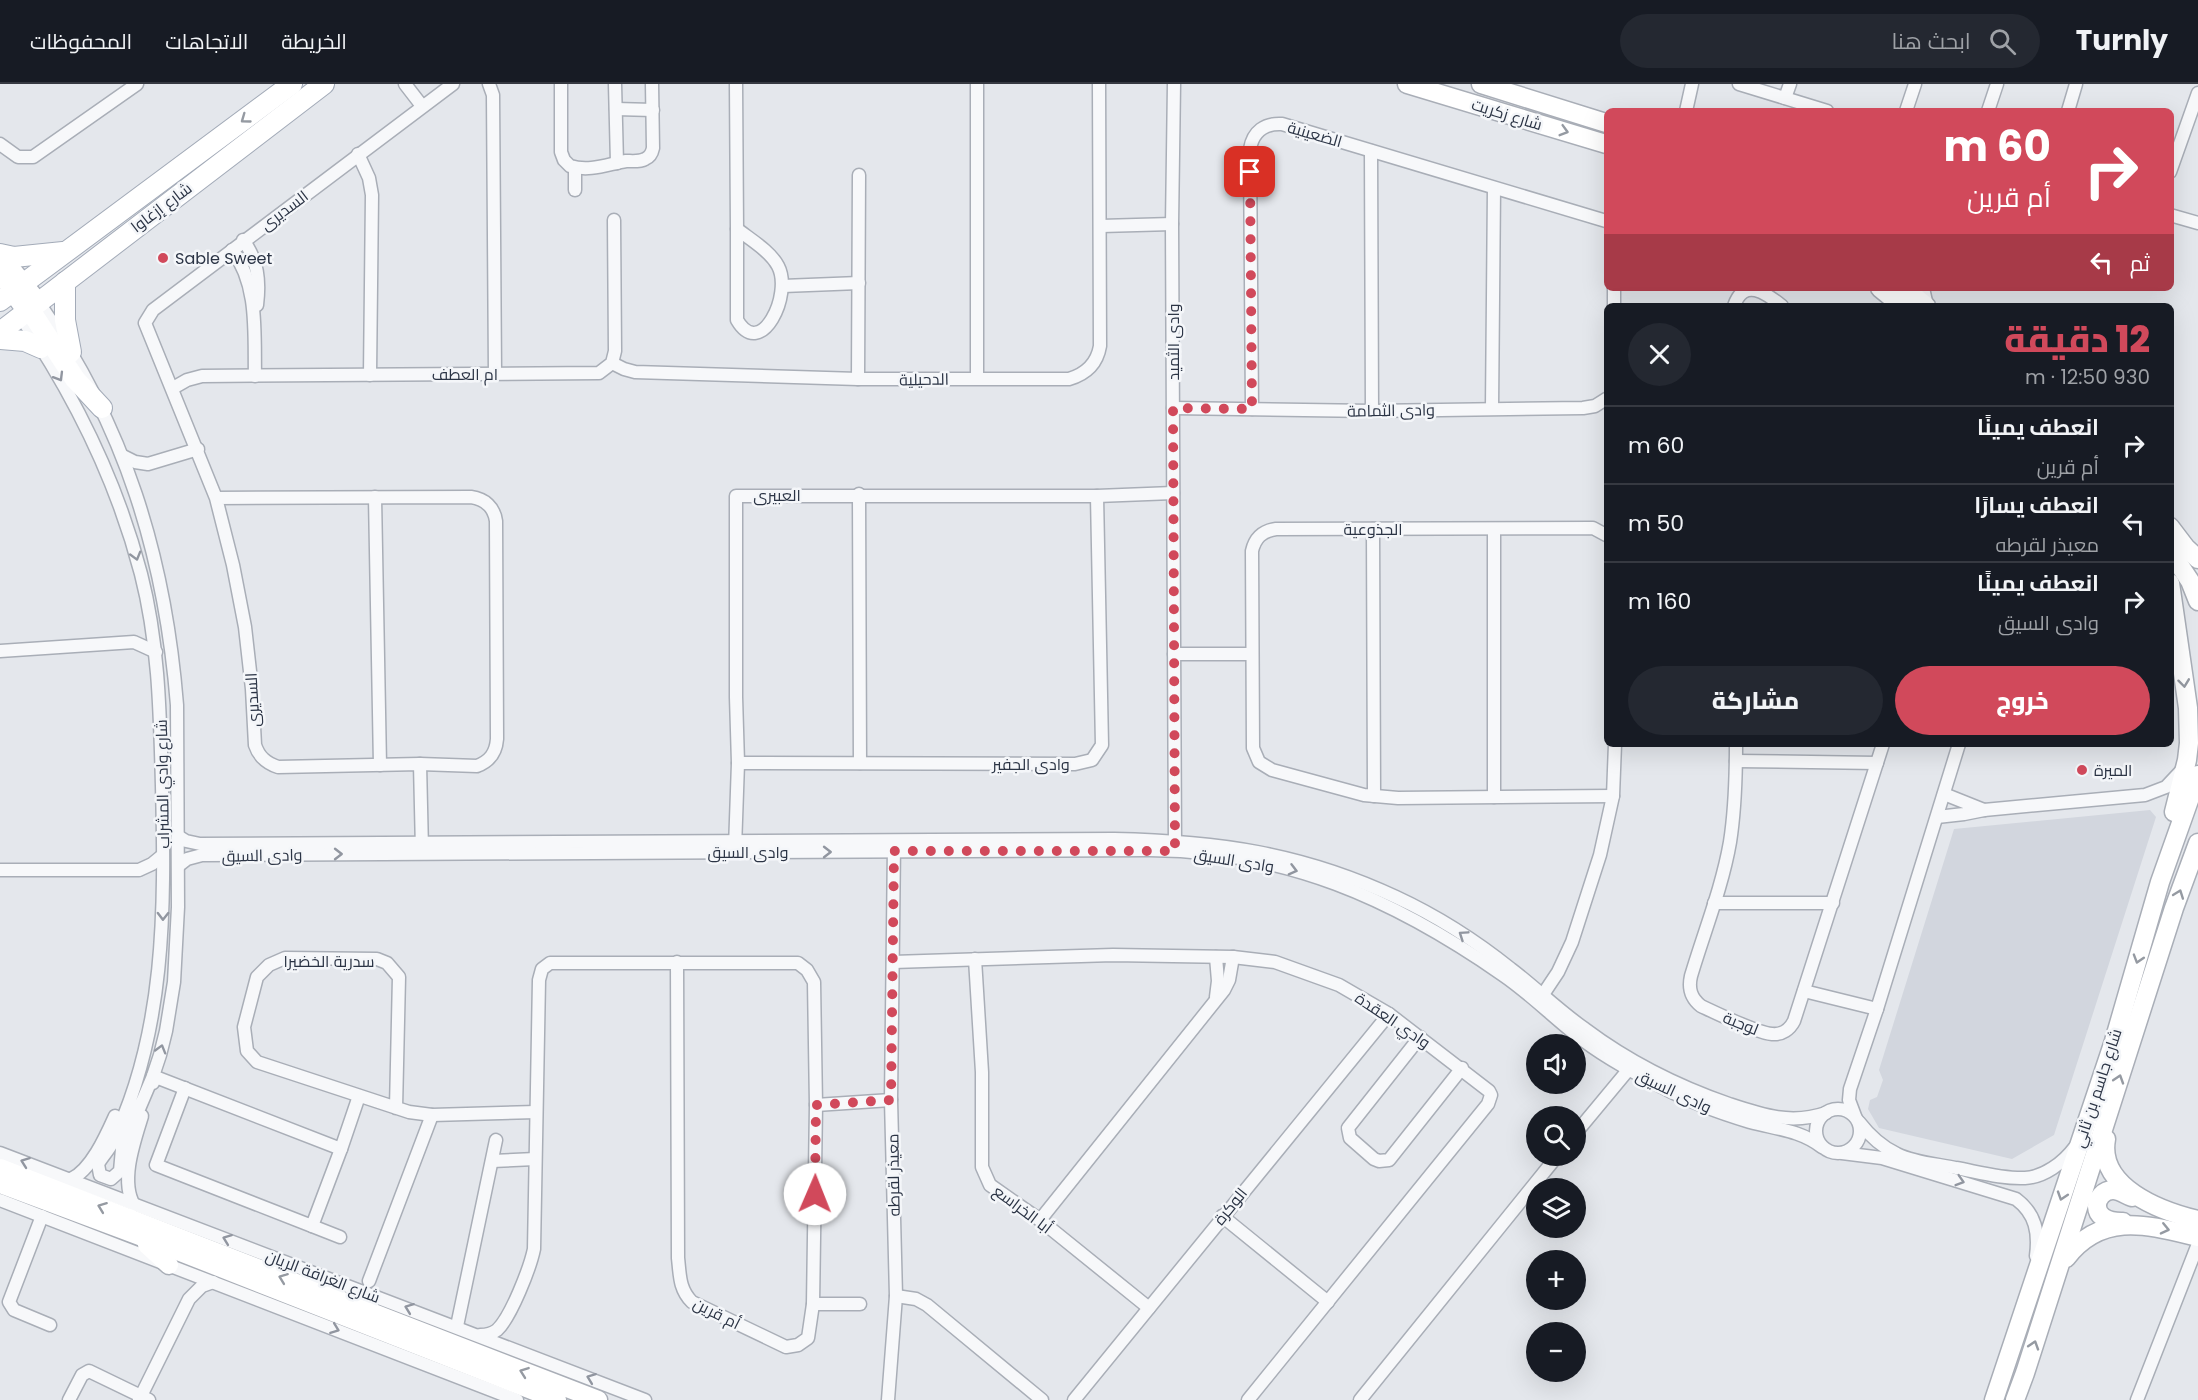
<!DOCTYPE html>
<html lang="ar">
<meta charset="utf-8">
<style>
:root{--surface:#171b24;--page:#242831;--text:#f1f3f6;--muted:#9ea1a6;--line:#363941;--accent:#d1495b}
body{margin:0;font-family:Poppins,Cairo,sans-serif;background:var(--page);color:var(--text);direction:rtl;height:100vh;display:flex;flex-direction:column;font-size:22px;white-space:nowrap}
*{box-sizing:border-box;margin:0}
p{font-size:20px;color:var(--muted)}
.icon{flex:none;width:33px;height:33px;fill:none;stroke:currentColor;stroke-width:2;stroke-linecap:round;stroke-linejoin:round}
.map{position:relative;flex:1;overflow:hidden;direction:ltr}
.panel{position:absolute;left:1604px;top:219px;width:570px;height:444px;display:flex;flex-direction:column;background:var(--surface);border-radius:9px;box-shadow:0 6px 24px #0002;direction:rtl}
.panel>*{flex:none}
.top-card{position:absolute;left:1604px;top:24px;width:570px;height:183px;border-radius:9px;box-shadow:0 6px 24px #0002;direction:rtl;background:#d1495b;color:#fff;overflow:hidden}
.fabs{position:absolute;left:1526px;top:950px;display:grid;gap:12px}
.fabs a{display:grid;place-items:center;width:60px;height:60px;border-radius:50%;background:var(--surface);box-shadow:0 6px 24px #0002;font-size:30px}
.pin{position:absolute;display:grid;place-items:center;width:51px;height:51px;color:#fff;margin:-26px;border-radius:12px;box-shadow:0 3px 9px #0006}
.me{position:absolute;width:66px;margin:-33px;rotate:1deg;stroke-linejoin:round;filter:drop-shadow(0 0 4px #0008)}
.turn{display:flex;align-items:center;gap:21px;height:126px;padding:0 24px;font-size:27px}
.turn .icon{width:78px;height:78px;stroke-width:2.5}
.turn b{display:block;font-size:42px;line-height:51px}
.then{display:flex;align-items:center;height:57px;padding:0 24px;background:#0003;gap:12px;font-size:22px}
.round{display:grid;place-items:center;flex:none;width:63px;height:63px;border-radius:32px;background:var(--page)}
.headline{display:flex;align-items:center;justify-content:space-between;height:102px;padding:0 24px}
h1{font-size:36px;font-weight:800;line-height:45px;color:var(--accent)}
.action{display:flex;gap:12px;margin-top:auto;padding:12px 24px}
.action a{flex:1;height:69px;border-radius:36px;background:var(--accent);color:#fff;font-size:24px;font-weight:800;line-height:69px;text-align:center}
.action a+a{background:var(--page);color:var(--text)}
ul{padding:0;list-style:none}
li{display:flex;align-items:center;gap:18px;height:78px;padding:0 24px;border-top:2px solid var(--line)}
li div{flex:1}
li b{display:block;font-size:22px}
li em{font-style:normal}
header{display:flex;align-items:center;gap:36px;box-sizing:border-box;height:84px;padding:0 30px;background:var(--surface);border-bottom:2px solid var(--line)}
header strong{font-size:28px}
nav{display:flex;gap:33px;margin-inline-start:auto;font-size:21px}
.search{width:420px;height:54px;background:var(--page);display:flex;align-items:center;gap:15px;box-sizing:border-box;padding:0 21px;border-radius:33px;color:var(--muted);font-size:22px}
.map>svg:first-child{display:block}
.built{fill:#d2d6de}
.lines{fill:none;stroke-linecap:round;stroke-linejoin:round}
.street-casing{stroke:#a9aeb7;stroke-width:15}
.secondary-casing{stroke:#a9aeb7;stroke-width:21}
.primary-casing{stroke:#a3abb8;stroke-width:22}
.street{stroke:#f7f8fa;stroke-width:12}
.secondary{stroke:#fff;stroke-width:18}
.primary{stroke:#fff;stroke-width:20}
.oneway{stroke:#959aa2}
.oneway2{stroke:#9196a0}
.route{stroke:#d1495b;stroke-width:10;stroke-dasharray:0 18}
.poi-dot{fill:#d1495b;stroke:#f4f6f9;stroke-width:2}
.labels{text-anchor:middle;stroke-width:5;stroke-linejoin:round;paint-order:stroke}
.street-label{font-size:16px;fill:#2b3445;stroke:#f4f6f9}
.poi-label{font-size:16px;fill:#2b3445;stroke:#f4f6f9;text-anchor:start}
</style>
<header>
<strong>Turnly</strong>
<div class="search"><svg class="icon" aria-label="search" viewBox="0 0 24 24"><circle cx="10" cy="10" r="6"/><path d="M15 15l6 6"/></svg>ابحث هنا</div>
<nav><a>الخريطة</a><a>الاتجاهات</a><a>المحفوظات</a></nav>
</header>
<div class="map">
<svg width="2198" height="1316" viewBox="0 0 2198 1316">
<rect width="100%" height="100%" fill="#e4e7ec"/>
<polygon class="built" points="2150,726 2156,733 2054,1051 2012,1075 1879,1044 1868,1025 1870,1016 1877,1013 1883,996 1879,986 1954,745"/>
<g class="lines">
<defs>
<g id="street">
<polyline points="405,0 422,22"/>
<polyline points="489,0 493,11 495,290"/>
<path d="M561,0V68L564,76L570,82C590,88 608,80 626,77C632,77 640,78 645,75C650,73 652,69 653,64L652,0"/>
<polyline points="615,0 617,79"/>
<polyline points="736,0 737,145"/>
<polyline points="1174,0 1172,140 1175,763"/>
<polyline points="1739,0 1827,27"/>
<polyline points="1785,14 1790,0"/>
<polyline points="616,25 653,26"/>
<polyline points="1686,27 1692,0"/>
<polyline points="1906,27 1915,0"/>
<polyline points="1988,27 1997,0"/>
<polyline points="2068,27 2076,0"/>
<polyline points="0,60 18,73 33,73 137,0"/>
<polyline points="1371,67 1372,327"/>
<polyline points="358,70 369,94 372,111 370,291"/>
<polyline points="2170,88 2198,9"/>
<polyline points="575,106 575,84"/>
<polyline points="2170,131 2198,139"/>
<polyline points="1101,142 1172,140"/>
<path d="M737,145C751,156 770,167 778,182C793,210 761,277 737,236Z"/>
<path d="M243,156C258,176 260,197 257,221"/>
<path d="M232,166C259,201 254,250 255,292"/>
<polyline points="783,202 859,199"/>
<polyline points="1923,204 1927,222"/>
<polyline points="1614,222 1614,204"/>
<path d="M1734,222C1744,193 1766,209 1782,222"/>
<path d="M21,233C75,312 117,398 141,490C159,560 160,630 162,702C165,823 166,950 111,1061C107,1068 102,1073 98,1080L100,1091L111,1095L120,1087L122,1065L153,992L160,971L166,947L174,898L178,823L177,621C165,472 125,342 39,219"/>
<path d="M612,279L624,285L635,288L858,295H1069C1086,290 1097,280 1100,262L1099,0"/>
<polyline points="977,294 977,0"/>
<polyline points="858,295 859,91"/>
<polyline points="173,304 187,296 202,292 599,289 612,279 615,267 614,136"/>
<polyline points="1173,324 1372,327 1583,324 1595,322 1606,315"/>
<polyline points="1492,324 1494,104"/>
<path d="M1252,325L1250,65C1253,47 1265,39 1282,40L1606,137"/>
<polyline points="123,372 135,378 148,380 198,365"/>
<polyline points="859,410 860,679"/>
<polyline points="375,413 380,681"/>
<path d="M216,414L471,413C485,415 494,423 496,437L497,655C496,669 490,677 477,682L420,680L278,683C266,679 259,673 255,661L252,605L245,543L233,481L216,414L145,239L153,226L453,0"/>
<polyline points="1373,445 1374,712"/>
<polyline points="1494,445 1494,713"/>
<path d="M1606,451L1593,444L1276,445C1262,447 1255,454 1252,467L1253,664L1259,678L1272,686L1364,711L1398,714L1613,712"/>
<polyline points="0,567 134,558 156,568"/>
<polyline points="1174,570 1252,570"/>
<path d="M1736,660C1736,692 1735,726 1730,758C1722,804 1704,848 1691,892C1688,905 1691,914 1701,922C1716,929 1757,949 1772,950C1782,951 1790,945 1794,937L1883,660"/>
<polyline points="1736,677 1877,679"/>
<polyline points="738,679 1075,680 1092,676 1102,661 1097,412"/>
<polyline points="420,680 422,766"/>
<polyline points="1944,710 1984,726"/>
<polyline points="1937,733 1964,730 1984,726 2145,711 2166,703 2181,687"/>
<path d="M178,752L186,757L200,760L1114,755C1217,757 1302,769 1396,813C1437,832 1476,857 1511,885C1536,904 1559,927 1585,945C1629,978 1677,1002 1729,1020C1762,1031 1791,1041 1826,1029"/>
<polyline points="735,764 738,679 736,613 736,412 1097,412 1173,409"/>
<path d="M178,782L187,775L202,771L1149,766C1286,767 1392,814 1503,891C1531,910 1556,936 1584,957C1608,975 1635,989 1662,1003C1689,1018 1720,1029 1750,1038C1776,1045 1800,1046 1822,1063"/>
<polyline points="0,786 139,786 152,780 163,771"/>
<polyline points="1714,819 1833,819"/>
<polyline points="975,875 982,988 982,1083 990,1101 1040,1136 1149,1224"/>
<polyline points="893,878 1113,871 1233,873 1275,878 1339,901 1389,930 1489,1007 1491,1011 1488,1020 1248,1316"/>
<polyline points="1804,907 1877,925"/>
<polyline points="1216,913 1218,897 1216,873"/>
<polyline points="1538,918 1558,888 1572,858 1600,771 1613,712 1615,660"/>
<polyline points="1420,953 1348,1044 1350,1054 1374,1075 1379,1077 1389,1076 1462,984"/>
<polyline points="153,999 153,992 341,1065 359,1012"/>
<polyline points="185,1004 156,1081 312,1142 341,1065"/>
<polyline points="816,1021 891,1016"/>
<polyline points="396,1024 399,893 387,879 377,875 285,874 269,881 257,893 244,943 247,967 257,978 409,1028 432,1031 536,1028"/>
<circle cx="1838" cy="1047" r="22"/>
<polyline points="1855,1032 1849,1016 1850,1005 1877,925 1959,660"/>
<path d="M1859,1038C1869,1051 1882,1063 1897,1070C1915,1079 1937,1080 1956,1084C1978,1088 2002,1095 2025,1094C2044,1093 2063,1079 2075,1063"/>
<polyline points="1575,1050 1634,979"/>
<polyline points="0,1069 645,1316"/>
<path d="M1842,1069L1882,1074L2016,1115C2036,1130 2039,1149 2036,1172"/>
<polyline points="492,1077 535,1075"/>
<path d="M71,1095C91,1086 106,1052 115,1032"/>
<polyline points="0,1116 517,1316"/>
<path d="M134,1121C120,1097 134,1058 142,1032"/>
<polyline points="42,1132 9,1218 14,1226 50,1241"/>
<polyline points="1222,1132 1328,1218"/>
<polyline points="1040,1136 1224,906 1229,896 1233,873"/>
<polyline points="312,1142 340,1153"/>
<polyline points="369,1197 432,1031"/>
<polyline points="896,1212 916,1215 927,1221 1042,1316"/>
<polyline points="813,1220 860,1220"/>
<polyline points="457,1242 496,1056"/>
<path d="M480,1251C486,1251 492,1250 497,1246C511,1233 530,1184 534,1165L539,896L542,885L550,879H798L807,886L814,898L816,1021L813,1220L808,1254L798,1261L786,1263L692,1218C679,1205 680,1191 678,1174L677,878"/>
<polyline points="69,1316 82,1291 89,1287 149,1316"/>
<polyline points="139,1316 189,1215 202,1202 213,1198"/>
<polyline points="888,1316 896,1212 891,1016 894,761"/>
<polyline points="1074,1316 1389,930"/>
<polyline points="1360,1316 1558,1071"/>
<polyline points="2137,1316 2198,1160"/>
</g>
<g id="secondary">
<polyline points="1407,0 1606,60"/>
<polyline points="1481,0 1606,39"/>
<polyline points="0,171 39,219"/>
<polyline points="1880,204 1902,222"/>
<polyline points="1904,204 1926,222"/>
<polyline points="2170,443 2186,464 2198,475"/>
<polyline points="2170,467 2190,497 2198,517"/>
<polyline points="2170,499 2188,624 2189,659 2187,676 2174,728"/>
<path d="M2106,1055C2097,1103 2160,1127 2198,1136"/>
<polyline points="0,1084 598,1316"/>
<polyline points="0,1100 137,1151 557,1316"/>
<path d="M2123,1138C2086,1139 2094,1106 2113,1106C2120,1106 2126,1111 2132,1113"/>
<polyline points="147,1161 169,1181"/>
<path d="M2066,1174C2102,1127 2148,1141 2198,1153"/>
<polyline points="1994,1316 2114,957 2160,798 2198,691"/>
<polyline points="2015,1316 2025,1289 2174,824 2198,759"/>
</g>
<g id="primary">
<polyline points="0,170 14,173 63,168"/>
<polyline points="0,189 23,214"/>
<polyline points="65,198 65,236 71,268"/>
<polyline points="0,217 292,0"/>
<polyline points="20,217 30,226 75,295 102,324"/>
<polyline points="0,248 324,0"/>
<polyline points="0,255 25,257 41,264"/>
</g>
</defs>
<use href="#street" class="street-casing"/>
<use href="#secondary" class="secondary-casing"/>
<use href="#primary" class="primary-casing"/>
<use href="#street" class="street"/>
<use href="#secondary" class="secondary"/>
<use href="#primary" class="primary"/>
</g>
<defs><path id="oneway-chevron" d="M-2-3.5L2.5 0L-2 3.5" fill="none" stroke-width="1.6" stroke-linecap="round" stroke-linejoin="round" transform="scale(1.5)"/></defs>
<g class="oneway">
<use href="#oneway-chevron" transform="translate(245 35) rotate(144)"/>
<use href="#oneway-chevron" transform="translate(1564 47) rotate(16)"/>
<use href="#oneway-chevron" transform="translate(2184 599) rotate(83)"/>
<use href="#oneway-chevron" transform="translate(2179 810) rotate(-70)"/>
<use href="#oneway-chevron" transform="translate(2138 875) rotate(107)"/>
<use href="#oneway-chevron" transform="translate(2119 995) rotate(-72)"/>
<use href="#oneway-chevron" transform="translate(2062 1112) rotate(108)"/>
<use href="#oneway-chevron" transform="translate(102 1123) rotate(-159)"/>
<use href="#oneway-chevron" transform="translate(2165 1145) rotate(13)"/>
<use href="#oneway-chevron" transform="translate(283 1194) rotate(-159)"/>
<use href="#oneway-chevron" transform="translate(2034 1261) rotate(-72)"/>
<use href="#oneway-chevron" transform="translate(524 1288) rotate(-160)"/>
</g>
<g class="oneway2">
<use href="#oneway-chevron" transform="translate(59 293) rotate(59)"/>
<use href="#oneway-chevron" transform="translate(136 472) rotate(74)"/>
<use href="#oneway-chevron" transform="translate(827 768)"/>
<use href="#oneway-chevron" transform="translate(338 770)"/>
<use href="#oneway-chevron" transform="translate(1293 786) rotate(15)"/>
<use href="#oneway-chevron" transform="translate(163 832) rotate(91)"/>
<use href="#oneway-chevron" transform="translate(1463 851) rotate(-146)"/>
<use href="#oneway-chevron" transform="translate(161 965) rotate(-74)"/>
<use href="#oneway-chevron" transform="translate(25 1078) rotate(-160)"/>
<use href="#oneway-chevron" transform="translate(1960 1097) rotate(17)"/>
<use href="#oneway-chevron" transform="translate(227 1155) rotate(-159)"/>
<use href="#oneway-chevron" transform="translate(409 1224) rotate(-159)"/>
<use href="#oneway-chevron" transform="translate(335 1245) rotate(21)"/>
<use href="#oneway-chevron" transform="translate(591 1294) rotate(-159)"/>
</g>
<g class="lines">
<polyline class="route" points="815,1110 816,1021 891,1016 894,767 1175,767 1173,324 1252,325 1250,88"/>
</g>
<g class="poi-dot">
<circle cx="163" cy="174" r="6"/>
<circle cx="2082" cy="686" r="6"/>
</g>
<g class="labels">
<g class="street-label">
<text transform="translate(1507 30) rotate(17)" y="6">شارع زكريت</text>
<text transform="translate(1315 50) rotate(16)" y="6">الضعينية</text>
<text transform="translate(161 123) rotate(-37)" y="6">شارع إزغاوا</text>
<text transform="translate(284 126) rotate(-37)" y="6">السديرى</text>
<text transform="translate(1173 258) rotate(-90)" y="6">وادى الثميد</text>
<text x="465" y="296">ام العطف</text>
<text transform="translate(924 295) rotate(-1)" y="6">الدحيلية</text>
<text transform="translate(1391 326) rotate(-1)" y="6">وادى الثمامة</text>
<text x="777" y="417">العبيرى</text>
<text x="1373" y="451">الجذوعية</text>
<text transform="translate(252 616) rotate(-93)" y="6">السديرى</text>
<text x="1031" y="686">وادى الجفير</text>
<text transform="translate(162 700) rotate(-91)" y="6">شارع وادي المشراب</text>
<text x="748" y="774">وادى السيق</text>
<text transform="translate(262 771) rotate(-1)" y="6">وادى السيق</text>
<text transform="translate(1234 776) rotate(9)" y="6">وادى السيق</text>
<text x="329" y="883">سدرية الخضيرا</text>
<text transform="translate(1393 936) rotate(34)" y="6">وادي العقدة</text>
<text transform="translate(1741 939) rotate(22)" y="6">لوجبة</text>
<text transform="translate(2097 1004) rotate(-72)" y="6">شارع جاسم بن ثاني</text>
<text transform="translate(1674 1007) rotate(25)" y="6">وادى السيق</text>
<text transform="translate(893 1091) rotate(-91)" y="6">معيذر لقرطه</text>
<text transform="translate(1230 1122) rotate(-51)" y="6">الوكرة</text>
<text transform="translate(1023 1125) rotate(37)" y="6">أبا الخراسع</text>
<text transform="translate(323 1192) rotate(21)" y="6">شارع الغرافة الريان</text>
<text transform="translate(717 1229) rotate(27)" y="6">أم قرين</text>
</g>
<g class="poi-label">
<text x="175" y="180">Sable Sweet</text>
<text x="2094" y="692">الميرة</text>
</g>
</g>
</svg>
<div class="fabs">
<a><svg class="icon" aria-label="sound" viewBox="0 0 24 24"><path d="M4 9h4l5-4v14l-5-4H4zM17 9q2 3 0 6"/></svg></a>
<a><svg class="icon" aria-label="search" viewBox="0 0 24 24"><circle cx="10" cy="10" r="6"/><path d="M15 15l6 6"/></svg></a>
<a><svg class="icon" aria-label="layers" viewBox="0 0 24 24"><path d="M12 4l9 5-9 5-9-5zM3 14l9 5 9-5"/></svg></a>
<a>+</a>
<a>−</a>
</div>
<div class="pin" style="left:1250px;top:88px;background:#d93025"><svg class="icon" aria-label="arrive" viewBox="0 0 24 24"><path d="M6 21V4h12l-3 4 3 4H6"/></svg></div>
<svg class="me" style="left:815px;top:1110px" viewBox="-20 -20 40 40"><circle r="19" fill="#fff"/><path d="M0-13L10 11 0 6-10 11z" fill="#d1495b"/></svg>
<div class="top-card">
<div class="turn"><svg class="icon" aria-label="right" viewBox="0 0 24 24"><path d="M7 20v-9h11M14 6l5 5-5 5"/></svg><div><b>60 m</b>أم قرين</div></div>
<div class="then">ثم<svg class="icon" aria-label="left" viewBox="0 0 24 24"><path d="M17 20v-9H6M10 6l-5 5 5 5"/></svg></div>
</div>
<section class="panel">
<div class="headline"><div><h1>12 دقيقة</h1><p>930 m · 12:50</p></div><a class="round"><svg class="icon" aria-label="close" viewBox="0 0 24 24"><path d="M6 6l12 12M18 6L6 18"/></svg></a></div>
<ul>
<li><svg class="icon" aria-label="right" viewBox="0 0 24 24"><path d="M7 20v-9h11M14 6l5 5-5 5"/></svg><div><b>انعطف يمينًا</b><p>أم قرين</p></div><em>60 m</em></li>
<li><svg class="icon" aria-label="left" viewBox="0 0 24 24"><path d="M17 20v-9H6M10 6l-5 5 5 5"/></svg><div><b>انعطف يسارًا</b><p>معيذر لقرطه</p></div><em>50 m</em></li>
<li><svg class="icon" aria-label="right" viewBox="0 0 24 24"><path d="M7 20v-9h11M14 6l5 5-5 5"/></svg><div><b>انعطف يمينًا</b><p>وادى السيق</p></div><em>160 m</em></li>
</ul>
<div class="action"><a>خروج</a><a>مشاركة</a></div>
</section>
</div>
